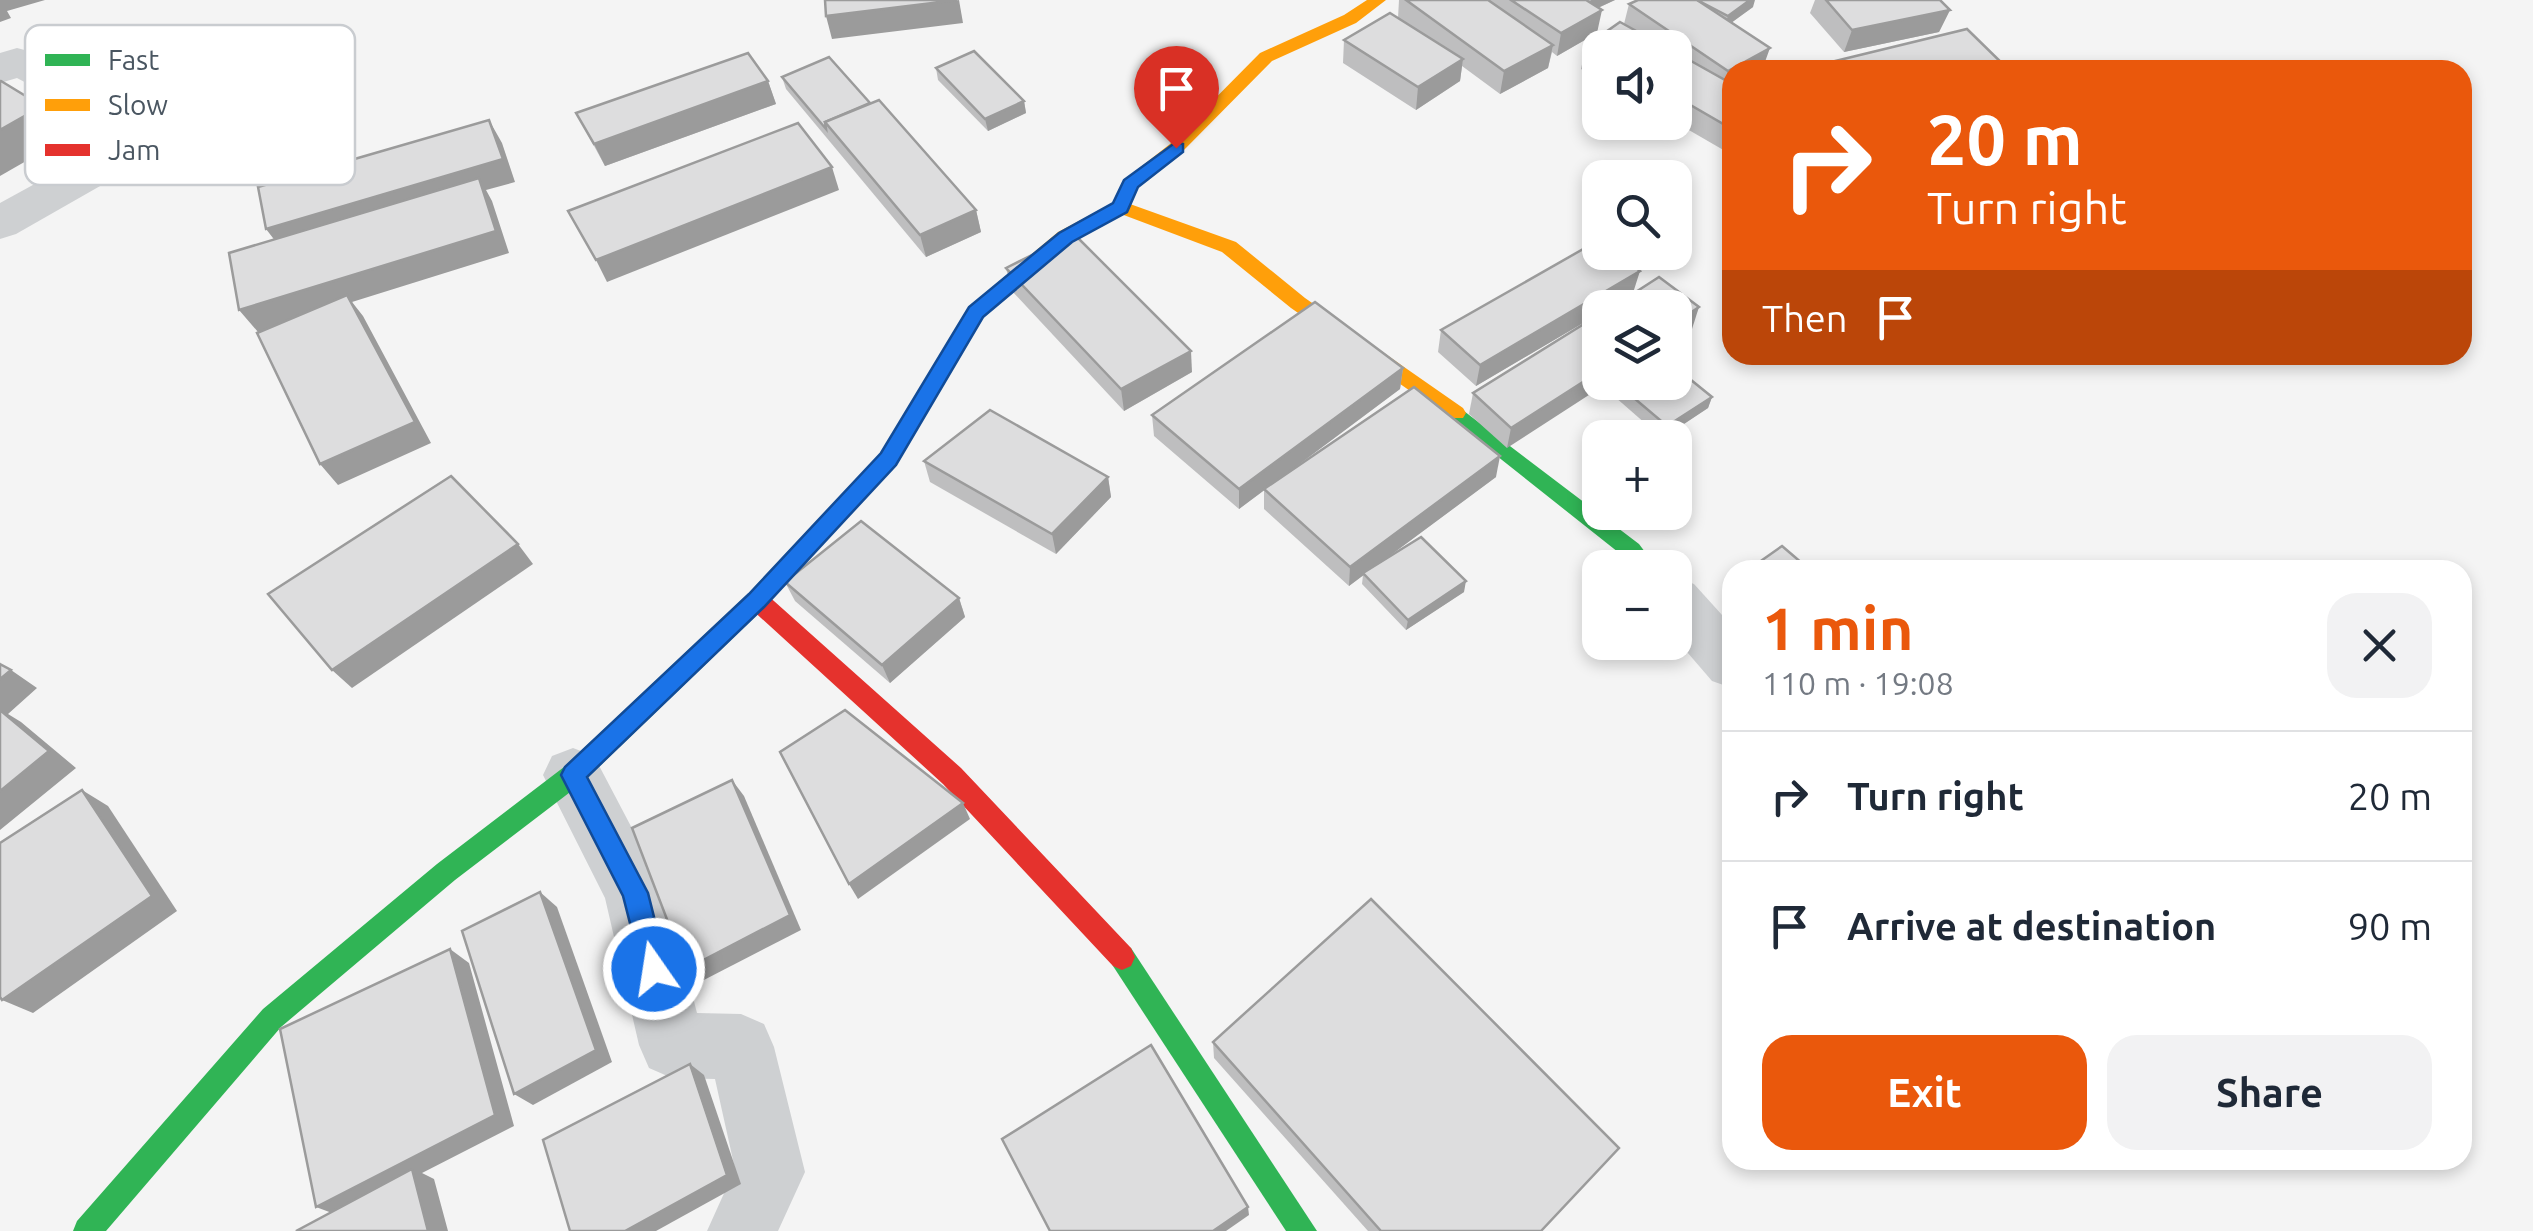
<!DOCTYPE html>
<meta charset="utf-8">
<style>
:root{--surface:#fff;--page:#f2f2f3;--text:#1f2937;--muted:#747a83;--line:#e0e1e3;--accent:#ea580c}
body{margin:0;font-family:Ubuntu,sans-serif;background:var(--page);color:var(--text);height:100vh;display:flex;flex-direction:column;font-size:38px;white-space:nowrap}
*{box-sizing:border-box;margin:0}
p{font-size:32px;color:var(--muted)}
.icon{flex:none;width:55px;height:55px;fill:none;stroke:currentColor;stroke-width:2;stroke-linecap:round;stroke-linejoin:round}
.map{position:relative;flex:1;overflow:hidden}
.details{position:absolute;left:1722px;top:560px;width:750px;height:610px;display:flex;flex-direction:column;background:var(--surface);border-radius:30px;box-shadow:0 5px 15px #0003}
.details>*{flex:none}
.hud{position:absolute;left:1722px;top:60px;width:750px;height:305px;border-radius:30px;box-shadow:0 5px 15px #0003;background:#ea580c;color:#fff;overflow:hidden}
.tools{position:absolute;left:1582px;top:30px;display:grid;gap:20px}
.tools a{display:grid;place-items:center;width:110px;height:110px;border-radius:20px;background:var(--surface);box-shadow:0 5px 15px #0003;font-size:50px}
.pin{position:absolute;display:grid;place-items:center;width:85px;height:85px;color:#fff;margin:-102px -42px;border-radius:50% 50% 50% 0;rotate:-45deg;box-shadow:0 0 10px #0007}
.pin .icon{rotate:45deg}
.me{position:absolute;width:110px;margin:-55px;rotate:347deg;stroke-linejoin:round;filter:drop-shadow(0 0 8px #0008)}
.turn{display:flex;align-items:center;gap:35px;height:210px;padding:0 40px;font-size:45px}
.turn .icon{width:130px;height:130px;stroke-width:2.5}
.turn b{display:block;font-size:70px;line-height:85px}
.then{display:flex;align-items:center;height:95px;padding:0 40px;background:#0003;gap:20px;font-size:38px}
.round{display:grid;place-items:center;flex:none;width:105px;height:105px;border-radius:30px;background:var(--page)}
.head{display:flex;align-items:center;justify-content:space-between;height:170px;padding:0 40px}
h1{font-size:60px;font-weight:600;line-height:75px;color:var(--accent)}
.cta{display:flex;gap:20px;margin-top:auto;padding:20px 40px}
.cta a{flex:1;height:115px;border-radius:30px;background:var(--accent);color:#fff;font-size:40px;font-weight:600;line-height:115px;text-align:center}
.cta a+a{background:var(--page);color:var(--text)}
ul{padding:0;list-style:none}
li{display:flex;align-items:center;gap:30px;height:130px;padding:0 40px;border-top:2px solid var(--line)}
li div{flex:1}
li b{display:block;font-size:38px}
li em{font-style:normal}
.map>svg:first-child{display:block}
.lines{fill:none;stroke-linecap:round;stroke-linejoin:round}
.street{fill:#ced0d2;fill-rule:evenodd}
.fast{fill:#30b455;fill-rule:evenodd}
.slow{fill:#ff9f0a;fill-rule:evenodd}
.jam{fill:#e5322d;fill-rule:evenodd}
.wall{fill:#bebebf}
.shaded-wall{fill:#9b9b9b}
.building{fill:#ddddde;stroke:#9b9b9b;stroke-width:2.5}
.route{fill:#1a73e8;stroke:#114b97;stroke-width:2.5}
.key{fill:#fff;stroke:#c9ccd0;stroke-width:2.5}
.key-label{font-size:28px;fill:#4a5661}
</style>
<div class="map">
<svg width="2533" height="1231" viewBox="0 0 2533 1231">
<rect width="100%" height="100%" fill="#f4f4f4"/>
<g class="lines">
<g class="street">
<polygon points="17,48 32,52 172,125 178,135 172,145 16,234 0,239 0,203 124,135 17,78 0,83 0,53"/>
<polygon points="1675,577 1694,584 1732,626 1732,688 1712,681 1675,638"/>
<polygon points="573,748 594,756 666,893 697,1013 741,1014 764,1024 774,1047 805,1172 778,1231 707,1231 735,1169 715,1079 672,1078 649,1068 639,1045 605,898 543,775 552,756"/>
</g>
<g class="fast">
<polygon points="1456,405 1639,544 1657,568 1633,568 1623,556 1449,418 1446,413"/>
<polygon points="802,542 810,545 813,551 810,557 765,607 582,783 455,880 281,1027 106,1231 73,1231 77,1221 263,1009 437,864 564,767 749,593 794,545"/>
<polygon points="1122,944 1131,948 1317,1231 1286,1231 1113,966 1109,957 1113,948"/>
</g>
<polygon class="slow" points="1367,0 1386,0 1356,23 1272,61 1182,152 1138,187 1130,204 1236,242 1305,298 1463,408 1466,413 1463,418 1449,418 1291,308 1222,252 1121,214 1072,242 1004,299 990,299 990,289 1058,232 1113,203 1124,180 1170,144 1260,53 1344,15"/>
<g class="jam">
<polygon points="997,287 1007,294 983,317 895,465 810,557 794,557 791,551 794,545 881,453 969,307"/>
<polygon points="757,591 765,593 961,768 1131,948 1135,957 1131,966 1122,970 1113,966 943,784 749,607 746,600 749,593"/>
</g>
</g>
<g class="wall">
<polygon points="1399,0 1615,0 1598,8 1597,33 1557,56 1552,52 1548,68 1500,94 1462,66 1460,81 1416,110 1343,63 1344,40 1398,18"/>
<polygon points="1638,0 1753,7 1731,23 1732,155 1675,122 1675,48 1600,48 1600,80 1581,69 1586,46 1624,24 1629,4"/>
<polygon points="1815,0 1940,0 1950,10 1939,32 1844,52 1810,13"/>
<polygon points="936,68 1024,101 1026,113 988,131 938,80"/>
<polygon points="782,77 870,103 976,210 981,232 926,257 786,89"/>
<polygon points="768,81 776,104 605,166 576,113"/>
<polygon points="1006,268 1192,372 1124,411 1011,290"/>
<polygon points="1633,293 1609,308 1600,308 1600,313 1476,386 1438,352 1441,330"/>
<polygon points="1600,314 1507,448 1469,414 1473,393"/>
<polygon points="1403,368 1400,389 1289,472 1496,477 1380,563 1464,592 1406,630 1362,584 1363,575 1349,586 1264,509 1264,490 1239,509 1154,436 1152,415"/>
<polygon points="1609,382 1675,382 1712,397 1708,408 1662,438 1607,390"/>
<polygon points="924,461 1108,477 1111,497 1056,554 930,482"/>
<polygon points="1732,580 1732,610 1722,600"/>
<polygon points="785,582 959,598 965,617 890,683 795,601"/>
<polygon points="1213,1042 1542,1231 1368,1231 1214,1058"/>
</g>
<g class="shaded-wall">
<polygon points="0,0 45,0 7,11 11,18 0,22"/>
<polygon points="959,0 963,23 832,39 826,16"/>
<polygon points="1591,0 1615,0 1578,17"/>
<polygon points="1750,0 1755,0 1753,7 1724,28 1728,16"/>
<polygon points="1602,10 1597,33 1557,56 1561,33"/>
<polygon points="1950,10 1939,32 1844,52 1852,30"/>
<polygon points="1553,45 1548,68 1500,94 1504,71"/>
<polygon points="1770,48 1762,70 1732,70 1732,87 1721,94 1728,71"/>
<polygon points="1463,59 1460,81 1416,110 1418,87"/>
<polygon points="768,81 776,104 605,166 594,144"/>
<polygon points="1024,101 1026,113 988,131 985,119"/>
<polygon points="42,106 68,137 0,176 0,130"/>
<polygon points="489,120 502,143 515,182 486,190 492,201 509,253 352,302 363,316 431,443 338,485 320,464 258,332 239,310 283,251 266,229"/>
<polygon points="832,167 839,190 607,282 596,260"/>
<polygon points="976,210 981,232 926,257 920,235"/>
<polygon points="1640,271 1633,293 1609,308 1600,308 1600,313 1476,386 1480,365"/>
<polygon points="1699,307 1692,329 1675,340 1675,323"/>
<polygon points="1191,351 1192,372 1124,411 1121,389"/>
<polygon points="1403,368 1400,389 1239,509 1239,489"/>
<polygon points="1600,371 1600,382 1609,382 1507,448 1511,428"/>
<polygon points="1712,397 1708,408 1663,438 1667,426"/>
<polygon points="1500,456 1496,477 1349,586 1350,567"/>
<polygon points="1108,477 1111,497 1056,554 1052,534"/>
<polygon points="518,544 533,564 352,688 332,670"/>
<polygon points="1466,581 1464,592 1406,630 1408,620"/>
<polygon points="959,598 965,617 890,683 882,665"/>
<polygon points="11,670 37,688 8,714 21,722 76,768 0,830 0,679"/>
<polygon points="732,780 744,796 801,930 700,982 686,969"/>
<polygon points="82,790 108,806 177,911 33,1013 2,1000"/>
<polygon points="963,803 970,819 858,899 849,884"/>
<polygon points="540,892 557,907 612,1062 533,1105 514,1094"/>
<polygon points="450,949 469,963 514,1126 422,1173 434,1179 448,1231 428,1231 340,1216 316,1207"/>
<polygon points="690,1064 704,1075 741,1184 656,1231 625,1231"/>
<polygon points="1248,1207 1249,1215 1226,1231 1213,1231"/>
</g>
<g class="building">
<polygon points="825,0 957,0 826,16"/>
<polygon points="1406,0 1488,0 1553,45 1504,71"/>
<polygon points="1511,0 1586,0 1602,10 1561,33"/>
<polygon points="1638,0 1697,0 1770,48 1728,71 1629,4"/>
<polygon points="1697,0 1750,0 1728,16"/>
<polygon points="1826,0 1940,0 1950,10 1852,30"/>
<polygon points="1390,13 1463,59 1418,87 1344,40"/>
<polygon points="1620,22 1667,48 1600,48 1600,54 1586,46"/>
<polygon points="1967,29 2009,70 1833,70 1827,63"/>
<polygon points="974,51 1024,101 985,119 936,68"/>
<polygon points="1675,52 1732,84 1732,129 1675,96"/>
<polygon points="748,53 768,81 594,144 576,113"/>
<polygon points="829,57 870,103 825,122 826,129 782,77"/>
<polygon points="1,81 42,106 0,130 0,82"/>
<polygon points="879,100 976,210 920,235 825,122"/>
<polygon points="489,120 503,159 266,229 258,187"/>
<polygon points="798,123 832,167 596,260 568,211"/>
<polygon points="479,178 496,231 239,310 229,253"/>
<polygon points="1074,234 1191,351 1121,389 1006,268"/>
<polygon points="1599,240 1600,252 1616,252 1640,271 1480,365 1441,330"/>
<polygon points="1659,277 1699,307 1675,323 1675,308 1611,308"/>
<polygon points="347,295 415,422 320,464 257,333"/>
<polygon points="1315,302 1403,368 1239,489 1152,415"/>
<polygon points="1600,314 1600,371 1511,428 1473,393"/>
<polygon points="1675,367 1712,397 1667,426 1615,382 1675,382"/>
<polygon points="1414,387 1500,456 1350,567 1264,489"/>
<polygon points="990,410 1108,477 1052,534 924,461"/>
<polygon points="451,476 518,544 332,670 268,594"/>
<polygon points="861,521 959,598 882,665 785,582"/>
<polygon points="1421,537 1466,581 1408,620 1363,573"/>
<polygon points="1782,546 1810,570 1748,570"/>
<polygon points="0,664 11,670 0,679"/>
<polygon points="0,710 49,751 0,791"/>
<polygon points="845,710 963,803 849,884 780,752"/>
<polygon points="732,780 790,915 686,969 632,828"/>
<polygon points="82,790 152,896 2,1000 0,997 0,843"/>
<polygon points="540,892 596,1050 514,1094 462,931"/>
<polygon points="1371,899 1619,1148 1541,1231 1381,1231 1213,1042"/>
<polygon points="450,949 495,1115 316,1207 280,1029"/>
<polygon points="1151,1045 1248,1207 1213,1231 1050,1231 1002,1139"/>
<polygon points="690,1064 727,1175 625,1231 570,1231 543,1140"/>
<polygon points="412,1169 428,1231 296,1231"/>
</g>
<polygon class="route" points="1176,142 1183,144 1183,152 1138,187 1127,212 1072,242 983,317 896,465 764,607 587,777 648,893 667,969 663,978 654,982 644,978 623,896 561,775 565,767 749,594 881,453 969,307 1059,233 1113,203 1124,180"/>
<rect x="25" y="25" width="330" height="160" rx="15" class="key"/>
<rect x="45" y="54" width="45" height="12" fill="#30b455"/>
<rect x="45" y="99" width="45" height="12" fill="#ff9f0a"/>
<rect x="45" y="144" width="45" height="12" fill="#e5322d"/>
<g class="key-label">
<text x="108" y="70">Fast</text>
<text x="108" y="115">Slow</text>
<text x="108" y="160">Jam</text>
</g>
</svg>
<div class="tools">
<a><svg class="icon" aria-label="sound" viewBox="0 0 24 24"><path d="M4 9h4l5-4v14l-5-4H4zM17 9q2 3 0 6"/></svg></a>
<a><svg class="icon" aria-label="search" viewBox="0 0 24 24"><circle cx="10" cy="10" r="6"/><path d="M15 15l6 6"/></svg></a>
<a><svg class="icon" aria-label="layers" viewBox="0 0 24 24"><path d="M12 4l9 5-9 5-9-5zM3 14l9 5 9-5"/></svg></a>
<a>+</a>
<a>−</a>
</div>
<div class="pin" style="left:1176px;top:148px;background:#d93025"><svg class="icon" aria-label="arrive" viewBox="0 0 24 24"><path d="M6 21V4h12l-3 4 3 4H6"/></svg></div>
<svg class="me" style="left:654px;top:969px" viewBox="-20 -20 40 40"><circle r="17" fill="#1a73e8" stroke="#fff" stroke-width="3"/><path d="M0-11L8 9 0 5-8 9z" fill="#fff"/></svg>
<div class="hud">
<div class="turn"><svg class="icon" aria-label="right" viewBox="0 0 24 24"><path d="M7 20v-9h11M14 6l5 5-5 5"/></svg><div><b>20 m</b>Turn right</div></div>
<div class="then">Then<svg class="icon" aria-label="arrive" viewBox="0 0 24 24"><path d="M6 21V4h12l-3 4 3 4H6"/></svg></div>
</div>
<section class="details">
<div class="head"><div><h1>1 min</h1><p>110 m · 19:08</p></div><a class="round"><svg class="icon" aria-label="close" viewBox="0 0 24 24"><path d="M6 6l12 12M18 6L6 18"/></svg></a></div>
<ul>
<li><svg class="icon" aria-label="right" viewBox="0 0 24 24"><path d="M7 20v-9h11M14 6l5 5-5 5"/></svg><div><b>Turn right</b></div><em>20 m</em></li>
<li><svg class="icon" aria-label="arrive" viewBox="0 0 24 24"><path d="M6 21V4h12l-3 4 3 4H6"/></svg><div><b>Arrive at destination</b></div><em>90 m</em></li>
</ul>
<div class="cta"><a>Exit</a><a>Share</a></div>
</section>
</div>
